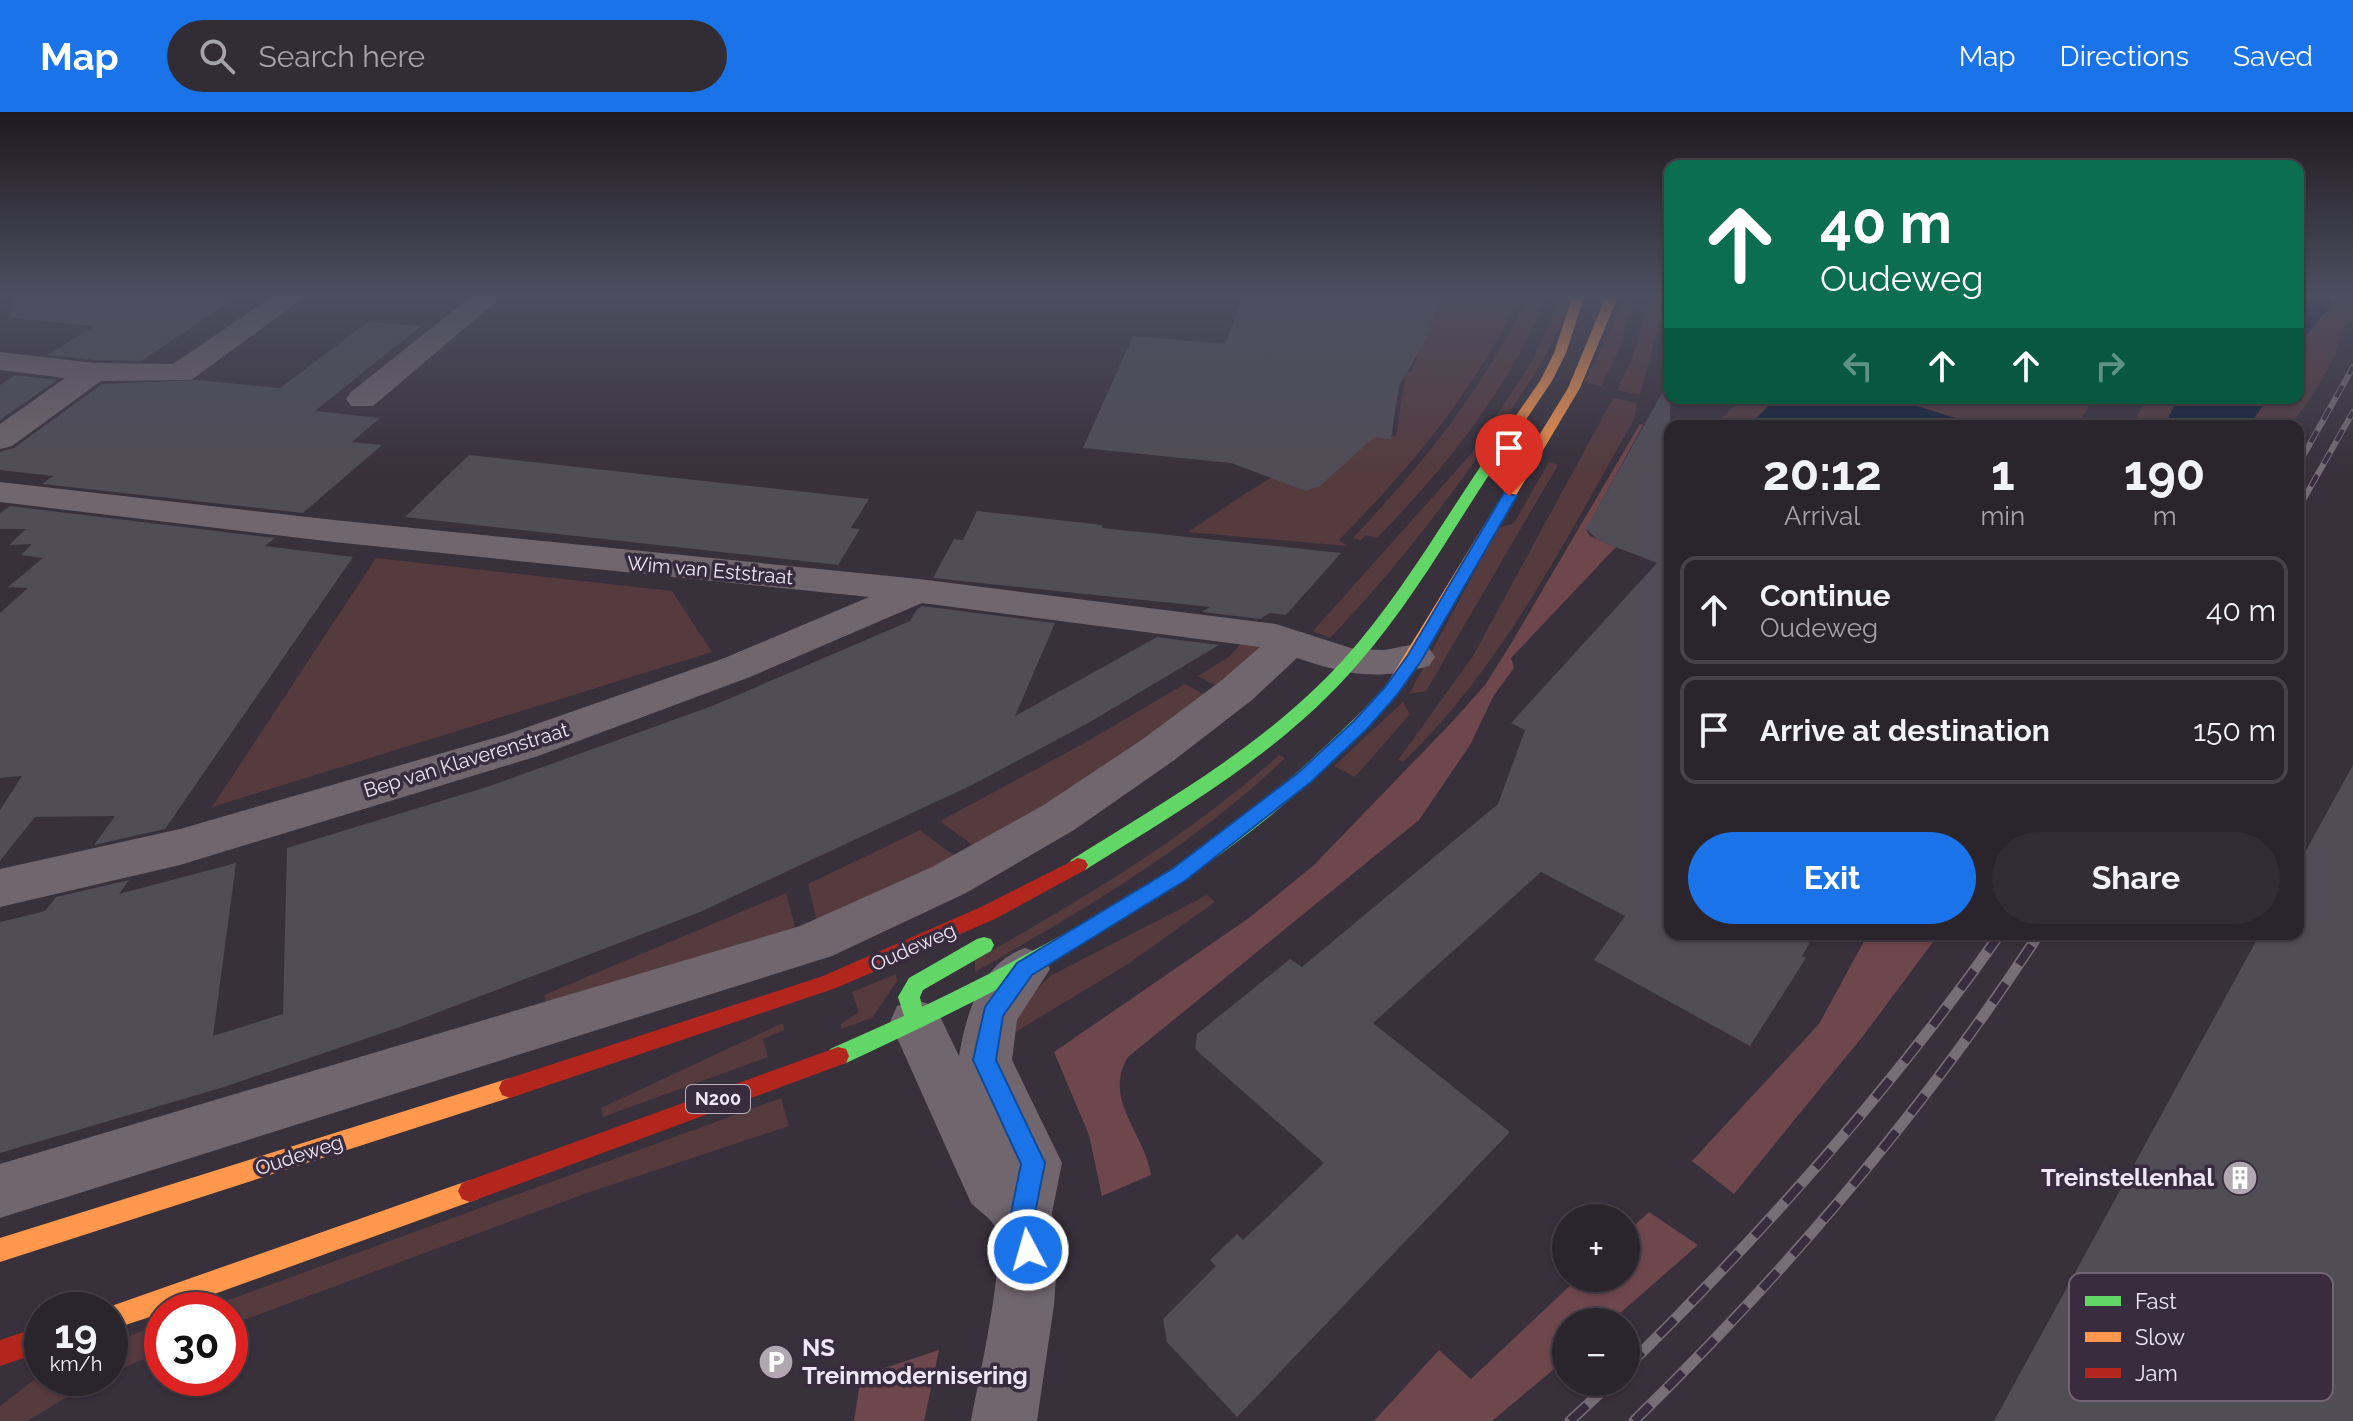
<!DOCTYPE html>
<meta charset="utf-8">
<style>
:root{--surface:#2a242c;--page:#322c34;--text:#f1f3f6;--muted:#a5a4a9;--line:#464148;--accent:#1a73e8}
body{margin:0;font-family:Raleway,sans-serif;background:var(--page);color:var(--text);height:100vh;display:flex;flex-direction:column;font-size:30px;white-space:nowrap}
*{box-sizing:border-box;margin:0}
p{font-size:26px;color:var(--muted)}
.icon{flex:none;width:44px;height:44px;fill:none;stroke:currentColor;stroke-width:2;stroke-linecap:round;stroke-linejoin:round}
.map{position:relative;flex:1;overflow:hidden}
.sheet{position:absolute;left:1664px;top:308px;width:640px;height:520px;display:flex;flex-direction:column;background:var(--surface);border-radius:16px;box-shadow:0 2px 6px #0004,0 0 0 2px var(--line)}
.sheet>*{flex:none}
.hud{position:absolute;left:1664px;top:48px;width:640px;height:244px;border-radius:16px;box-shadow:0 2px 6px #0004,0 0 0 2px var(--line);background:#0b6e4f;color:#fff;overflow:hidden}
.controls{position:absolute;left:1552px;top:1092px;display:grid;gap:16px}
.controls a{display:grid;place-items:center;width:88px;height:88px;border-radius:50%;background:var(--surface);box-shadow:0 2px 6px #0004,0 0 0 2px var(--line);font-size:40px}
.speed{position:absolute;left:24px;top:1180px;display:flex;gap:16px;font-size:40px;font-weight:700;text-align:center}
.speed>*{display:grid;place-content:center;width:104px;height:104px;border-radius:50%;background:var(--surface);box-shadow:0 2px 6px #0004,0 0 0 2px var(--line);line-height:1}
.speed small{font-size:20px;font-weight:400}
.speed .limit{border:12px solid #d22;background:#fff;color:#111}
.pin{position:absolute;display:grid;place-items:center;width:68px;height:68px;color:#fff;margin:-82px -34px;border-radius:50% 50% 50% 0;rotate:-45deg;box-shadow:0 0 8px #0007}
.pin .icon{rotate:45deg}
.me{position:absolute;width:88px;margin:-44px;rotate:354deg;stroke-linejoin:round;filter:drop-shadow(0 0 6px #0008)}
.turn{display:flex;align-items:center;gap:28px;height:168px;padding:0 24px;font-size:36px}
.turn .icon{width:104px;height:104px;stroke-width:2.5}
.turn b{display:block;font-size:56px;line-height:68px}
.lanes{display:flex;align-items:center;height:76px;padding:0 24px;background:#0003;justify-content:center;gap:40px;direction:ltr}
.lanes .off{opacity:.35}
.eta{display:flex;justify-content:space-evenly;align-items:center;height:136px;text-align:center}
.eta b{font-size:48px;font-weight:700;line-height:56px}
.button{display:flex;gap:16px;margin-top:auto;padding:16px 24px}
.button a{flex:1;height:92px;border-radius:48px;background:var(--accent);color:#fff;font-size:32px;font-weight:700;line-height:92px;text-align:center}
.button a+a{background:var(--page);color:var(--text)}
ul{padding:0;list-style:none}
li{display:flex;align-items:center;gap:24px;height:108px;margin:0 16px 12px;padding:0 8px;border:4px solid var(--line);border-radius:16px}
li div{flex:1}
li b{display:block;font-size:30px}
li em{font-style:normal}
header{display:flex;align-items:center;gap:48px;box-sizing:border-box;height:112px;padding:0 40px;background:var(--accent);color:#fff}
header strong{font-size:38px}
nav{display:flex;gap:44px;margin-inline-start:auto;font-size:28px}
.search{width:560px;height:72px;background:var(--page);display:flex;align-items:center;gap:20px;box-sizing:border-box;padding:0 28px;border-radius:44px;color:var(--muted);font-size:30px}
.map>svg:first-child{display:block}
.green{fill:#553a3e}
.forest{fill:#6e474d}
.water{fill:#0f2039}
.building{fill:#504d56}
.lines{fill:none;stroke-linecap:round;stroke-linejoin:round}
.street{fill:#71666e;fill-rule:evenodd}
.fast{fill:#63d668;fill-rule:evenodd}
.slow{fill:#ff974d;fill-rule:evenodd}
.jam{fill:#b3261e;fill-rule:evenodd}
.rail-far1-casing{stroke:#786e76;stroke-width:6}
.rail-casing{stroke:#786e76;stroke-width:11}
.rail-far1{stroke:#392c3f;stroke-width:4;stroke-dasharray:13;stroke-linecap:butt}
.rail{stroke:#392c3f;stroke-width:8;stroke-dasharray:23;stroke-linecap:butt}
.route{fill:#1a73e8;stroke:#114b97;stroke-width:2}
.labels{text-anchor:middle;stroke-width:7;stroke-linejoin:round;paint-order:stroke}
.shield{fill:#392c3f;stroke:#b9afbe;stroke-width:2}
.shield-label{font-size:18px;font-weight:bold;fill:#f0e7f4}
.street-label{font-size:20px;fill:#f0e7f4;stroke:#392c3f}
.near-poi-label{font-size:24px;font-weight:bold;fill:#f0e7f4;stroke:#392c3f;text-anchor:end}
.key{fill:#392c3f;stroke:#706475;stroke-width:2}
.key-label{font-size:22px;fill:#f0e7f4}
</style>
<header>
<strong>Map</strong>
<div class="search"><svg class="icon" aria-label="search" viewBox="0 0 24 24"><circle cx="10" cy="10" r="6"/><path d="M15 15l6 6"/></svg>Search here</div>
<nav><a>Map</a><a>Directions</a><a>Saved</a></nav>
</header>
<div class="map">
<svg width="2353" height="1309" viewBox="0 0 2353 1309">
<rect width="100%" height="100%" fill="#38303b"/>
<g class="green">
<path d="M1443,182H1521C1474,280 1414,352 1339,428L1347,434L1188,420C1241,385 1331,317 1396,324L1406,260H1411Z"/>
<path d="M1529,182H1547C1510,276 1447,354 1377,426L1366,423L1361,428L1353,426C1425,349 1483,278 1529,182Z"/>
<path d="M1561,182H1573C1554,237 1522,283 1488,330C1440,400 1389,464 1330,526L1313,519L1471,342L1533,248Z"/>
<polygon points="1623,182 1636,182 1617,243 1601,274 1585,270 1613,213"/>
<polygon points="1651,182 1667,182 1640,283 1617,278 1632,247"/>
<path d="M2298,182H2353V206L2340,220C2337,253 2309,286 2291,314H2132L2147,286H2298Z"/>
<path d="M1613,286L1637,291L1634,307C1566,427 1503,554 1403,650L1398,648L1473,544Z"/>
<polygon points="1742,286 1776,286 1749,314 1714,314"/>
<polygon points="1891,286 2094,286 2077,314 1981,314"/>
<polygon points="1549,350 1558,353 1426,579 1409,582 1498,416 1514,411"/>
<polygon points="376,446 672,479 712,540 212,695"/>
<polygon points="1243,529 1261,535 1222,577 1198,564 1230,544"/>
<polygon points="1185,572 1211,586 980,739 940,709 1079,634"/>
<polygon points="1403,590 1410,602 1355,665 1334,654"/>
<path d="M1279,643L1285,646C1193,734 1085,797 975,860V848C1083,787 1186,726 1279,643Z"/>
<polygon points="920,718 961,749 818,813 808,772"/>
<polygon points="786,781 797,822 549,899 544,883"/>
<polygon points="1207,783 1215,790 1128,852 1014,921 1012,911 1037,876 1052,863"/>
<polygon points="896,862 897,869 872,906 841,917 841,912 859,900 852,880"/>
<polygon points="783,911 784,918 763,927 768,945 603,1005 601,996"/>
<polygon points="781,986 789,1014 587,1081 230,1213 230,1198 201,1198"/>
<polygon points="162,1212 162,1240 110,1261 110,1231"/>
<polygon points="42,1262 42,1266 99,1266 27,1309 0,1309 0,1294"/>
</g>
<g class="forest">
<path d="M1640,312L1643,313L1586,418L1590,424L1616,435L1511,546L1514,556L1494,583L1470,633L1419,708L1128,945C1102,987 1145,1022 1151,1063L1102,1084L1089,1023L1054,940L1249,806L1314,753L1452,610L1485,573L1512,530Z"/>
<polygon points="1868,822 1939,822 1863,924 1734,1082 1692,1049 1819,912"/>
<polygon points="1649,1100 1698,1133 1610,1210 1566,1210 1566,1247 1492,1309 1374,1309 1439,1238 1471,1267 1578,1166 1626,1166 1626,1121"/>
<polygon points="939,1238 924,1309 854,1309 861,1264"/>
</g>
<g class="water">
<polygon points="2298,182 2338,182 2331,185 2329,196 2298,233"/>
<polygon points="1776,286 1891,286 1981,314 1749,314"/>
<polygon points="2178,286 2268,286 2249,314 2164,314"/>
</g>
<g class="building">
<polygon points="12,182 176,182 234,187 141,249 94,248 48,243 94,214 11,206"/>
<polygon points="1244,182 1444,182 1424,231 1399,274 1391,327 1374,325 1320,374 1306,379 1231,351 1083,336 1133,224 1225,232"/>
<polygon points="368,210 421,214 315,299 380,306 352,330 382,333 303,401 42,372 53,364 0,358 0,340 14,336 102,272 196,268 280,276"/>
<polygon points="15,263 57,268 0,308 0,273"/>
<polygon points="1670,267 1670,822 1815,822 1802,844 1806,846 1750,934 1594,848 1625,804 1541,760 1373,911 1510,1020 1237,1305 1167,1230 1163,1207 1216,1154 1210,1148 1237,1122 1243,1128 1324,1051 1195,937 1197,922 1290,847 1302,855 1498,692 1525,618 1511,611 1657,451 1598,428 1586,417"/>
<polygon points="469,343 686,367 869,387 851,416 860,417 838,453 405,405"/>
<polygon points="10,394 275,426 265,434 353,445 165,717 94,733 115,704 35,705 0,749 0,698 22,664 0,666 0,501 28,476 8,475 43,446 21,443 32,432 9,433 26,417 0,417 0,401"/>
<polygon points="977,399 1102,413 1102,416 1341,441 1286,503 1270,501 1260,507 1202,500 1210,495 933,466 954,427 963,428"/>
<polygon points="922,494 1055,511 1015,604 1157,525 1219,533 1090,610 972,673 700,800 400,915 224,975 0,1041 0,810 45,799 56,785 129,768 119,782 236,751 213,924 283,902 287,736 490,674 712,594 910,509 917,497"/>
<polygon points="2353,653 2353,1309 1994,1309 2260,822 2298,822 2298,753"/>
</g>
<g class="lines">
<g class="street">
<polygon points="276,182 309,182 191,268 101,269 12,334 0,337 0,312 65,266 0,258 0,240 94,251 173,252"/>
<polygon points="474,182 505,182 373,294 351,294 346,287 351,280"/>
<path d="M0,370L334,408L919,467L1276,512L1354,537L1385,538L1415,532L1429,536L1435,545L1429,554C1376,569 1348,563 1297,546L1252,588L1173,649L1074,718L966,781L832,844L0,1106V1052L800,814L932,755L1042,694L1143,627L1222,568L1260,535L922,491L750,565L538,644L180,753L0,795V757L180,717L508,622L722,547L869,485L334,430L0,390Z"/>
<path d="M1025,836L1043,842L1050,857L1017,908L1012,948L1062,1051L1052,1101L1058,1138L1054,1193L1037,1309H971C977,1275 1009,1137 994,1113C989,1105 978,1098 971,1091L890,910L897,894L916,888L935,894L959,944C966,902 981,851 1025,836Z"/>
</g>
<g class="fast">
<path d="M1489,348L1496,352C1451,420 1411,492 1357,553C1282,640 1181,698 1085,758H1071L1068,753L1071,748C1167,688 1267,632 1344,547C1398,487 1439,416 1484,349Z"/>
<path d="M1361,604L1370,610L1367,614C1330,651 1292,688 1250,720C1126,816 986,886 846,951L838,953L830,951L827,944L830,937L904,904L898,885L909,866L977,827L984,825L991,827L994,833L991,839L923,878L920,885L922,895C1032,842 1139,784 1237,711C1279,679 1317,642 1355,606Z"/>
</g>
<g class="slow">
<polygon points="1573,182 1585,182 1566,241 1552,269 1494,355 1484,355 1482,352 1540,269 1554,241"/>
<polygon points="1607,182 1619,182 1580,276 1397,583 1367,614 1355,614 1352,610 1355,606 1385,575 1568,276"/>
<polygon points="510,966 518,969 521,976 518,983 0,1150 0,1126"/>
<polygon points="470,1068 478,1071 482,1079 478,1087 170,1198 162,1198 162,1201 110,1218 110,1198 100,1198"/>
</g>
<g class="jam">
<polygon points="1078,746 1085,748 1088,753 1085,758 995,807 836,876 510,986 502,983 499,976 502,969 510,966 823,864 981,795"/>
<polygon points="838,935 846,937 849,944 846,951 470,1090 462,1087 458,1079 462,1071 470,1068"/>
<polygon points="42,1214 42,1240 0,1254 0,1228"/>
</g>
<defs>
<g id="rail-far1">
<polyline points="2298,353 2353,255"/>
<polyline points="2298,397 2353,300"/>
</g>
<g id="rail">
<path d="M1626,1256C1763,1121 1889,980 2000,822"/>
<polyline points="1570,1309 1612,1270"/>
<path d="M1634,1309C1786,1160 1922,1001 2039,822"/>
</g>
</defs>
<use href="#rail-far1" class="rail-far1-casing"/>
<use href="#rail" class="rail-casing"/>
<use href="#rail-far1" class="rail-far1"/>
<use href="#rail" class="rail"/>
</g>
<linearGradient id="sky" x2="0" y2="1"><stop stop-color="#1f1a20"/><stop offset="0.5" stop-color="#4d4e60"/><stop offset="1" stop-color="#4d4e60" stop-opacity="0"/></linearGradient>
<rect width="2353" height="365" fill="url(#sky)"/>
<polygon class="route" points="1504,381 1517,384 1421,549 1397,583 1367,617 1311,670 1186,768 1032,863 1003,904 996,948 1045,1051 1035,1101 1040,1138 1036,1147 1028,1150 1019,1147 1011,1101 1021,1052 973,948 985,895 1017,851 1172,757 1298,661 1354,609 1385,575 1408,543"/>
<defs>
<symbol id="building-disc" viewBox="-11 -11 22 22"><circle r="9.5" fill="#b0a7b3" stroke="#392c3f"/><path d="M-4-6H4V6H1V3H-1V6H-4ZM-2.5-4.3h1.7v1.8h-1.7ZM.8-4.3h1.7v1.8H.8ZM-2.5-1h1.7V.8h-1.7ZM.8-1h1.7V.8H.8Z" fill="#fff"/></symbol>
<symbol id="parking-disc" viewBox="-11 -11 22 22"><circle r="9.5" fill="#b0a7b3" stroke="#392c3f"/><path d="M-3.5-5.5H1a3.5 3.5 0 0 1 0 7H-1V5.5H-3.5ZM-1-3.4V-.6H.8a1.4 1.4 0 0 0 0-2.8Z" fill="#fff"/></symbol>
</defs>
<g fill-rule="evenodd">
<use href="#building-disc" x="2220" y="1046" width="40" height="40"/>
<use href="#parking-disc" x="756" y="1230" width="40" height="40"/>
</g>
<g class="labels">
<rect class="shield" x="686" y="973" width="64" height="28" rx="6"/>
<g class="shield-label">
<text x="718" y="993">N200</text>
</g>
<g class="street-label">
<text transform="translate(710 458) rotate(5)" y="7">Wim van Eststraat</text>
<text transform="translate(466 648) rotate(-17)" y="7">Bep van Klaverenstraat</text>
<text transform="translate(913 835) rotate(-24)" y="7">Oudeweg</text>
<text transform="translate(299 1043) rotate(-18)" y="7">Oudeweg</text>
</g>
<g class="near-poi-label">
<text x="2214" y="1074">Treinstellenhal</text>
<text x="802" y="1244" text-anchor="start">NS<tspan x="802" dy="28">Treinmodernisering</tspan></text>
</g>
</g>
<rect x="2069" y="1161" width="264" height="128" rx="12" class="key"/>
<rect x="2085" y="1184" width="36" height="10" fill="#63d668"/>
<rect x="2085" y="1220" width="36" height="10" fill="#ff974d"/>
<rect x="2085" y="1256" width="36" height="10" fill="#b3261e"/>
<g class="key-label">
<text x="2135" y="1197">Fast</text>
<text x="2135" y="1233">Slow</text>
<text x="2135" y="1269">Jam</text>
</g>
</svg>
<div class="controls">
<a>+</a>
<a>−</a>
</div>
<div class="speed"><div>19<small>km/h</small></div><div class="limit">30</div></div>
<div class="pin" style="left:1509px;top:384px;background:#d93025"><svg class="icon" aria-label="arrive" viewBox="0 0 24 24"><path d="M6 21V4h12l-3 4 3 4H6"/></svg></div>
<svg class="me" style="left:1028px;top:1138px" viewBox="-20 -20 40 40"><circle r="17" fill="#1a73e8" stroke="#fff" stroke-width="3"/><path d="M0-11L8 9 0 5-8 9z" fill="#fff"/></svg>
<div class="hud">
<div class="turn"><svg class="icon" aria-label="ahead" viewBox="0 0 24 24"><path d="M12 20V5M6 11l6-6 6 6"/></svg><div><b>40 m</b>Oudeweg</div></div>
<div class="lanes"><svg class="icon off" aria-label="left" viewBox="0 0 24 24"><path d="M17 20v-9H6M10 6l-5 5 5 5"/></svg><svg class="icon" aria-label="ahead" viewBox="0 0 24 24"><path d="M12 20V5M6 11l6-6 6 6"/></svg><svg class="icon" aria-label="ahead" viewBox="0 0 24 24"><path d="M12 20V5M6 11l6-6 6 6"/></svg><svg class="icon off" aria-label="right" viewBox="0 0 24 24"><path d="M7 20v-9h11M14 6l5 5-5 5"/></svg></div>
</div>
<section class="sheet">
<div class="eta">
<div><b>20:12</b><p>Arrival</p></div>
<div><b>1</b><p>min</p></div>
<div><b>190</b><p>m</p></div>
</div>
<ul>
<li><svg class="icon" aria-label="ahead" viewBox="0 0 24 24"><path d="M12 20V5M6 11l6-6 6 6"/></svg><div><b>Continue</b><p>Oudeweg</p></div><em>40 m</em></li>
<li><svg class="icon" aria-label="arrive" viewBox="0 0 24 24"><path d="M6 21V4h12l-3 4 3 4H6"/></svg><div><b>Arrive at destination</b></div><em>150 m</em></li>
</ul>
<div class="button"><a>Exit</a><a>Share</a></div>
</section>
</div>
